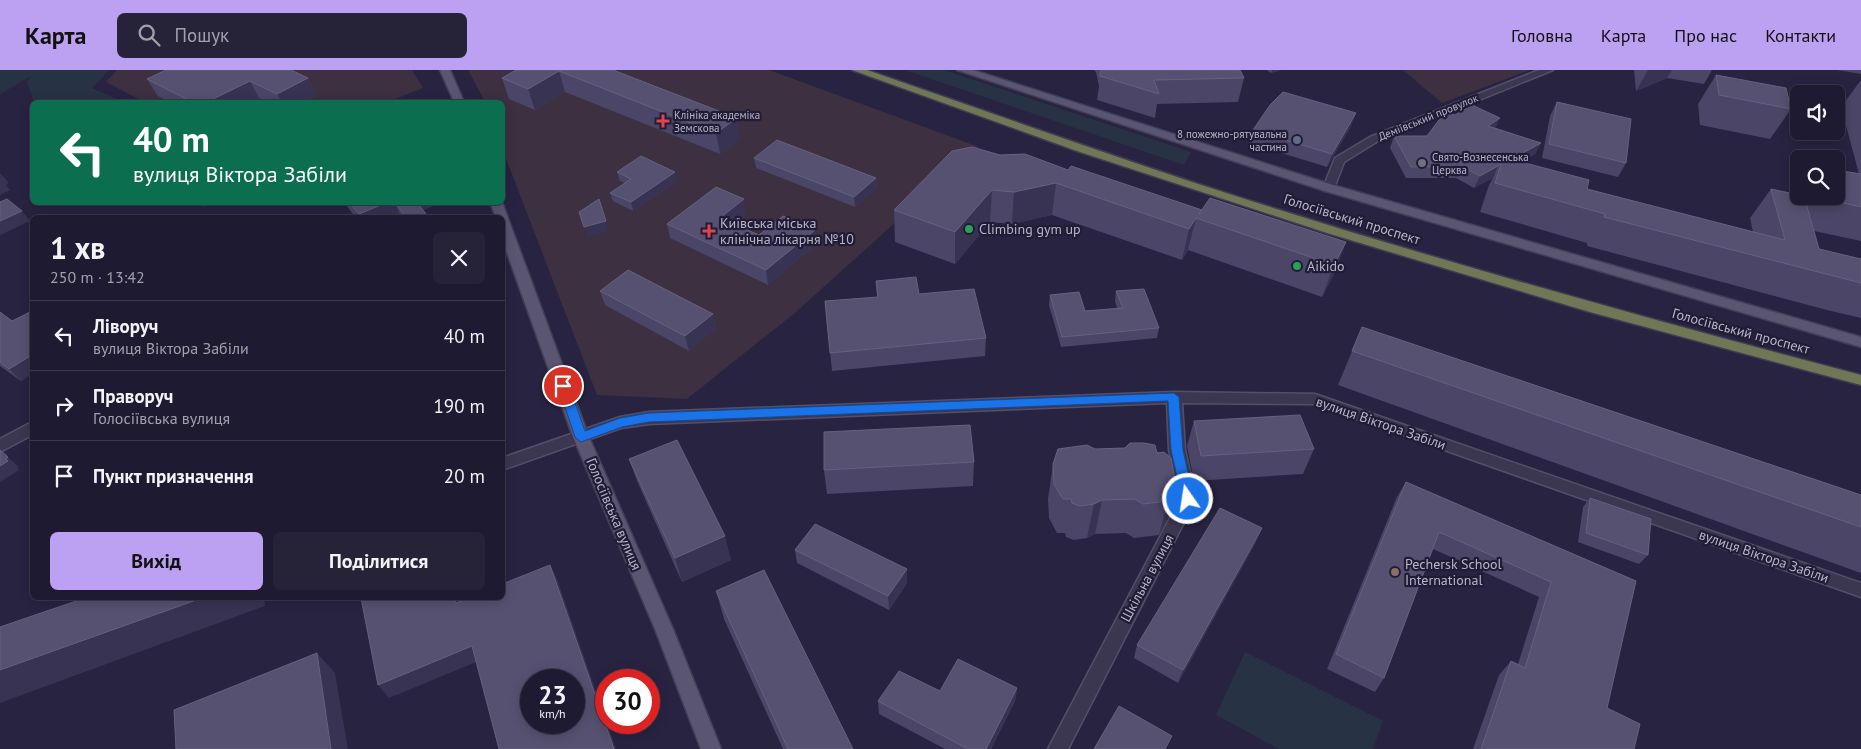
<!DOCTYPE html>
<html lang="uk">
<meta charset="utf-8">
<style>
:root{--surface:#1e1a31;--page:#262339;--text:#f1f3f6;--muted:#a1a1ab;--line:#3c384d;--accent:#bca0f2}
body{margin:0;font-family:"PT Sans",sans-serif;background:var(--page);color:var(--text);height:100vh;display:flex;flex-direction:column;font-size:19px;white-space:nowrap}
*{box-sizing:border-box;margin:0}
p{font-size:16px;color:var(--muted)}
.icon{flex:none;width:28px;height:28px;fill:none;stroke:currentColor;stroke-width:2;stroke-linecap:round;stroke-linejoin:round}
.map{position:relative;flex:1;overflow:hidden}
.panel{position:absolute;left:30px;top:145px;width:475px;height:385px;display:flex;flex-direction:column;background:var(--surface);border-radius:8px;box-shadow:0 2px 12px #0003,0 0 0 1px var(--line)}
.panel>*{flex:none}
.hud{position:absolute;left:30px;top:30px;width:475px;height:105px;border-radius:8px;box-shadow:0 2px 12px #0003,0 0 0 1px var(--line);background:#0b6e4f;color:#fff;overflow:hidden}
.controls{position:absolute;left:1790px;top:15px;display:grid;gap:10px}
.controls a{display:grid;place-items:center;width:55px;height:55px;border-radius:8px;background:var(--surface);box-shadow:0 2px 12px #0003,0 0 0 1px var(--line);font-size:25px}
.speed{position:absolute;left:520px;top:599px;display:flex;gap:10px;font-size:25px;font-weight:700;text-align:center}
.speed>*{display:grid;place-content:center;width:65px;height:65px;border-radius:50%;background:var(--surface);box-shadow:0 2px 12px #0003,0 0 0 1px var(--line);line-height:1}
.speed small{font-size:12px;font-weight:400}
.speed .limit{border:8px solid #d22;background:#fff;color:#111}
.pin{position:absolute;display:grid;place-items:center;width:42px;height:42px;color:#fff;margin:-21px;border:2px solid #fff;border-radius:50%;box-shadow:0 1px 5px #0007}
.me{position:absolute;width:55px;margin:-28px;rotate:347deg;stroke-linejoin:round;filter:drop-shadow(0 0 4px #0008)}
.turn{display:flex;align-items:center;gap:18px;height:105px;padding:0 20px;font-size:22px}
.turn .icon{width:65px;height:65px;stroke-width:2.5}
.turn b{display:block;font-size:35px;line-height:42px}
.round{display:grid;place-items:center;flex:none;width:52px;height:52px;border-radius:8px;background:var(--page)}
.head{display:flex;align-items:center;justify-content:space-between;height:85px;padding:0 20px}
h1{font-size:30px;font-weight:700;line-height:38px}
.cta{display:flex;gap:10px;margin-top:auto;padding:10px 20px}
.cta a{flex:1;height:58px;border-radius:8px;background:var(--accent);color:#111;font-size:20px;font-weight:700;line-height:58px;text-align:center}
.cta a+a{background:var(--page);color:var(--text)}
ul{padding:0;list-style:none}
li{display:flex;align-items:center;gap:15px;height:70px;padding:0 20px;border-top:1px solid var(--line)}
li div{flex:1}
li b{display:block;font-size:19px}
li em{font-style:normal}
header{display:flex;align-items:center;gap:30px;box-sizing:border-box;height:70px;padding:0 25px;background:var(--accent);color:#111}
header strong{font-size:24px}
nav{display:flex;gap:28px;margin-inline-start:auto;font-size:18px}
.search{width:350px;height:45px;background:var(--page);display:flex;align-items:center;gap:12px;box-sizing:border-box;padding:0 18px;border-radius:8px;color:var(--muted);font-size:19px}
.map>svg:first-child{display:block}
.medical{fill:#3c3041}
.green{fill:#283245}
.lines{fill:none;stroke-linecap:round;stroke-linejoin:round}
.minor-casing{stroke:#544f68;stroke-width:3}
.major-casing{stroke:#433e57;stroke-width:3}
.highway-casing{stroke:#413c55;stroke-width:3}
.minor{fill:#3c3750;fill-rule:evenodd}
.major{fill:#5a5571;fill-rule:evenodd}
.highway{fill:#707754;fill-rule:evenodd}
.wall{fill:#4b4567}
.shaded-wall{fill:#383353}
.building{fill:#575171;stroke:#66617f;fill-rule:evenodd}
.route{fill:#1a73e8;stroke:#114b97}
.health-dot{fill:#e0444e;stroke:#211c36;stroke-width:2}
.service-dot{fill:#5c6f8a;stroke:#211c36;stroke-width:2}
.worship-dot{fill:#6b7280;stroke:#211c36;stroke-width:2}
.leisure-dot{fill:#2e9e5b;stroke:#211c36;stroke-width:2}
.education-dot{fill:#8d6e63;stroke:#211c36;stroke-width:2}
.labels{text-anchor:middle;stroke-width:4.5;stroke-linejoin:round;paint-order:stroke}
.far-poi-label{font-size:11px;fill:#b9b4cb;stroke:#211c36;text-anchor:start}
.far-street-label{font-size:11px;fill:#b9b4cb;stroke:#211c36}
.street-label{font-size:14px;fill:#b9b4cb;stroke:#211c36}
.poi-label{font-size:14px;fill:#b9b4cb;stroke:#211c36;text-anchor:start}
</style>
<header>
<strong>Карта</strong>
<div class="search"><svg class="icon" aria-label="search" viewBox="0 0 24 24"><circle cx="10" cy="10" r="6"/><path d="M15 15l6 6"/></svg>Пошук</div>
<nav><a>Головна</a><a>Карта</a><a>Про нас</a><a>Контакти</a></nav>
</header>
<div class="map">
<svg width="1861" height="679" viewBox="0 0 1861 679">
<rect width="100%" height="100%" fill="#282341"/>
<g class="medical">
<polygon points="117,0 412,0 423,18 387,32 144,32 106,12"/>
<polygon points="468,0 769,0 979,77 796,242 687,329 597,325 503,81 502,32 485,32"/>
<polygon points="1403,0 1530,0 1442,33"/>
</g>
<g class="green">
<polygon points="0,0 109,0 92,18 124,32 34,32 27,12 31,6 0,24"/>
<polygon points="905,0 944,0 1191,82 1184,95"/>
<polygon points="1245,582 1383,651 1373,679 1279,679 1216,645"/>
</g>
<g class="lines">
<defs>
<g id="minor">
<polygon points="1539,0 1553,0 1378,71 1344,92 1333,121 1325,121 1323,118 1335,88 1370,67"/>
<polygon points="1174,322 1315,324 1861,513 1861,527 1314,334 1182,333 1185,380 1196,429 1068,679 1048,679 1180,429 1169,380 1167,333 649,354 621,358 502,400 502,388 620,347 649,342"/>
<polygon points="32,352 32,365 0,382 0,369"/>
</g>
<g id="major">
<polygon points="440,0 450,0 464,32 454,32"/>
<polygon points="957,0 973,0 1333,115 1861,267 1861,277 1325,121"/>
<polygon points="490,132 502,132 589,367 673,559 721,679 701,679 655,559 573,367 502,169 502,148 496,148"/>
</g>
<path id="highway" d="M852,0H867C994,44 1120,89 1248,130C1451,194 1655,251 1861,305V315L1590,242L1327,163L1077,81Z"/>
</defs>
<use href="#minor" class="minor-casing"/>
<use href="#major" class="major-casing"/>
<use href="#highway" class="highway-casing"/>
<use href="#minor" class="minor"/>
<use href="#major" class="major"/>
<use href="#highway" class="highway"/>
</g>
<g class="wall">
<polygon points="516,0 613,0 740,69 720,84 565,22 535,40 509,29 502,8"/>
<polygon points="1094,0 1240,0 1244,8 1238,32 1157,34 1155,48 1097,30 1099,16 1096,2"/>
<polygon points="1267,0 1281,0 1271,3"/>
<polygon points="1634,0 1712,0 1704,14 1667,8 1636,21"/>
<polygon points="1837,0 1861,0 1861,4"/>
<polygon points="1716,5 1791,39 1770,69 1700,55 1698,34"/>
<polygon points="308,8 316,25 302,32 268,32 259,28 251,32 170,32 158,26 147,9"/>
<polygon points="1861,10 1861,171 1814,161 1819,179 1861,189 1861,248 1827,240 1587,176 1587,173 1480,142 1489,115 1493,108 1474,118 1456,108 1406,108 1390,78 1394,66 1427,66 1495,58 1541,73 1535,84 1522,92 1587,119 1753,162 1750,148 1771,119 1799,126 1836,126 1859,104 1841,37"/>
<polygon points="1557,32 1626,93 1618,107 1542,88 1550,46"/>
<polygon points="1351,56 1327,97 1249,73 1253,60"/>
<polygon points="1000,85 1068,100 1202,140 1346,172 1334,204 1322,227 1188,180 1182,190 1052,145 1012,154 990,152 955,194 895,172 894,140"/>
<polygon points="754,88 876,108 877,118 855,137 756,98"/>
<polygon points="617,102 677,111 633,141 613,131 610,123 625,113 620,111"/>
<polygon points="344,132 440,132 440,133 423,140 429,148 401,148 401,147 399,148 356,148"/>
<polygon points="746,144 733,154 759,165 815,160 816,174 768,215 670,168 667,154"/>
<polygon points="876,211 919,224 986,268 985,286 832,301 825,231 877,227"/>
<polygon points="600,221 713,244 716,258 689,281 605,235"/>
<polygon points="1116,221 1159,258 1157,268 1061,277 1049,235 1050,225 1085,241 1117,238 1115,231"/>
<polygon points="32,241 32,304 21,311 0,296 0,242 12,251"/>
<polygon points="1362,257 1861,425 1861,503 1338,315"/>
<polygon points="1194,351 1314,379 1303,404 1194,411 1187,376"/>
<polygon points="1095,379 1176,416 1167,450 1159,465 1134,468 1126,463 1095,464 1087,468 1074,470 1066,467 1065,463 1057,463 1049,448 1048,429 1053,394"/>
<polygon points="629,389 731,490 682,512 638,413"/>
<polygon points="974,392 973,416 827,424 824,400"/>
<polygon points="1406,412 1636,511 1607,638 1634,679 1473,679 1499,605 1511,591 1518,594 1539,527 1433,479 1384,608 1375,622 1327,599 1397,427"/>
<polygon points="1590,428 1648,485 1639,494 1578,472 1583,437"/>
<polygon points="1256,472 1178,613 1134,588 1137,575"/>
<polygon points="795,480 907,499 907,513 889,540 797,493"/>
<polygon points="716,521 853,679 783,679 724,549"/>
<polygon points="1017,618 1015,631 991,679 945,679 879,644 878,631 940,621"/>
</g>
<g class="shaded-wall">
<polygon points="1272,0 1281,0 1271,3"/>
<polygon points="1648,0 1672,0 1667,8 1636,21"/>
<polygon points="559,1 565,22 535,40 528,19"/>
<polygon points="308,8 316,25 302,32 282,32 277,24"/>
<polygon points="250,11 259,28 251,32 207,32"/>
<polygon points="1356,43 1351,56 1327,97 1332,84"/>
<polygon points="737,48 740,69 720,84 716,63"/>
<polygon points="1500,48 1495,60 1488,56"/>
<polygon points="1541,73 1535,84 1497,105 1500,95"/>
<polygon points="1498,96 1493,108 1474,118 1480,106"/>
<polygon points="675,102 677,111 633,141 631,132"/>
<polygon points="0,104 1,104 9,113 6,115 10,120 0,125"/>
<polygon points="876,108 877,118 855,137 854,127"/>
<polygon points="1056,113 1052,145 1012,154 1014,122"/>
<polygon points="992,120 990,152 955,194 955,162"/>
<polygon points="744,129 746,144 723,162 720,148"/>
<polygon points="201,132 214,132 204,137"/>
<polygon points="318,132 327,132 319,134"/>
<polygon points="388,132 394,132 401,147 399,148 361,148 359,144"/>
<polygon points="415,132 440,132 440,133 419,142"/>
<polygon points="22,141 30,151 0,165 0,151"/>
<polygon points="1196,148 1188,180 1182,190 1189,159"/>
<polygon points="606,151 609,161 587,167 584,157"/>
<polygon points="815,160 816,174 768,215 766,200"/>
<polygon points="1346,172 1334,204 1322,227 1334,195"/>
<polygon points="713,244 716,258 689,281 685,266"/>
<polygon points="32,285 32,304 21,311 9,299"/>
<polygon points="8,387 19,397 17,398 19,400 0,412 0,396 6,389"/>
<polygon points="1176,416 1167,450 1159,465 1168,431"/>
<polygon points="1102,430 1095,464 1087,468 1094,434"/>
<polygon points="1262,458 1256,472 1178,613 1183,600"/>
<polygon points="725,466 731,490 682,512 675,488"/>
<polygon points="550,495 557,509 616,679 614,679"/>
<polygon points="907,499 907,513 889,540 888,526"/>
<polygon points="202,528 264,528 265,536 0,633 0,600"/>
<polygon points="454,528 459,528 465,547 456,533"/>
<polygon points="472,576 481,590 389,628 378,615"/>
<polygon points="317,583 335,603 348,679 331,679"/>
<polygon points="1017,618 1015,631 991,679 986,679"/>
</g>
<g class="building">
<polygon points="166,0 291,0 308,8 277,24 250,11 207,32 192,32 147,9"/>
<polygon points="516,0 613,0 737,48 716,63 559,1 528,19 502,8"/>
<polygon points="1101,0 1240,0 1244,8 1154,10 1159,24 1100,6"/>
<polygon points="1716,5 1786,18 1791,39 1719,25"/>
<polygon points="1283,22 1356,43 1332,84 1253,60 1270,35"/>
<polygon points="1557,32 1631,49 1626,93 1549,74"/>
<polygon points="1472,35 1500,48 1488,56 1541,73 1512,89 1503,87 1498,96 1480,106 1461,96 1411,97 1394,66 1427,66 1445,42 1455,45"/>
<polygon points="777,70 876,108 854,127 754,88"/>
<polygon points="972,77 1000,85 1025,84 1068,100 1071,96 1202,140 1199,144 1210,128 1346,172 1334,195 1196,148 1189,159 1056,113 1014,122 992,120 955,162 894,140 952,81"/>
<polygon points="641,86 675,102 631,132 610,123 631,109 617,102"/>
<polygon points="1503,87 1589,110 1587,119 1785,170 1771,119 1799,125 1799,126 1804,126 1819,179 1861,189 1861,213 1604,147 1605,144 1495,113"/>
<polygon points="1836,100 1861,104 1861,137 1834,131 1832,126 1836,126"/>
<polygon points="716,117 744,129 720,148 759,165 783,146 815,160 766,200 667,154"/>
<polygon points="7,129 22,141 0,151 0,132"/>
<polygon points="599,129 606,151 584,157 579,142"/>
<polygon points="349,132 388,132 359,144"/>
<polygon points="395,132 417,132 429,148 406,148"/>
<polygon points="628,200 713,244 685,266 600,221"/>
<polygon points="916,207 919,224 974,219 986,268 830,283 825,231 878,227 876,211"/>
<polygon points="1144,219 1159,258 1062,267 1050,225 1079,222 1085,241 1123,238 1116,221"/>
<polygon points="32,241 32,285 9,299 0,292 0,242 12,251"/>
<polygon points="1362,257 1861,425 1861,457 1352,281"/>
<polygon points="1300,345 1314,379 1201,386 1194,351"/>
<polygon points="970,355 974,392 824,400 824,362"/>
<polygon points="677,370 725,466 675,488 629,389"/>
<polygon points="1130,373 1144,373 1155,375 1157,383 1164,382 1171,388 1176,416 1168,431 1143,434 1135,429 1102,430 1094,434 1080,436 1072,433 1071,429 1063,429 1054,414 1053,394 1058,379 1087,375 1095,379 1125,378"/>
<polygon points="0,380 8,387 6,389 8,391 0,396"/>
<polygon points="1406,412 1636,511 1607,638 1640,654 1634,679 1481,679 1511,591 1525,598 1551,512 1439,462 1384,608 1336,584"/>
<polygon points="1590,428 1651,449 1648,485 1586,463"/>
<polygon points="1220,438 1262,458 1183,600 1137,575"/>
<polygon points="815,454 907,499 888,526 795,480"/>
<path d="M550,495L614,679H499L472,576L378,615L361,528H454L456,533L468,528H502V514ZM531,610H574V652H531Z"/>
<polygon points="764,500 853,679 788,679 716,521"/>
<polygon points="85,528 202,528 0,600 0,557"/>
<polygon points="317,583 331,679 176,679 174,640"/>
<polygon points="958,589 1017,618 986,679 968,679 878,631 899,601 940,621"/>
<polygon points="1119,636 1172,666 1165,679 1094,679"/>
</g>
<polygon class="route" points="563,312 569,316 585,361 620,348 649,343 1174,323 1179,327 1183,380 1194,429 1188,434 1182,429 1171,380 1168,331 649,352 622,357 581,372 575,367 558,316"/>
<g class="health-dot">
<path d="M660.5 43.5h5v5h5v5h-5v5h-5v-5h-5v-5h5z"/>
<path d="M706.5 153.5h5v5h5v5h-5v5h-5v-5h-5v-5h5z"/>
</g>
<circle class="service-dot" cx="1297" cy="70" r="5"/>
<circle class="worship-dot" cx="1422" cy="93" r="5"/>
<g class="leisure-dot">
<circle cx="969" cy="159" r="5"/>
<circle cx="1297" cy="196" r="5"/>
</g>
<circle class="education-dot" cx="1395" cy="502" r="5"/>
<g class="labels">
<g class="far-poi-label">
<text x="674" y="49">Клініка академіка<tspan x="674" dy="13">Земскова</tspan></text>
<text x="1287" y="68" text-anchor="end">8 пожежно-рятувальна<tspan x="1287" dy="13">частина</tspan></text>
<text x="1432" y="91">Свято-Вознесенська<tspan x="1432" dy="13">Церква</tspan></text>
</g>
<g class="far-street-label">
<text transform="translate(1428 47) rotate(-22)" y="4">Деміївський провулок</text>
</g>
<g class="street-label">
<text transform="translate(1352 149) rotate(17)" y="5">Голосіївський проспект</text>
<text transform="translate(1741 261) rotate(15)" y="5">Голосіївський проспект</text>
<text transform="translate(1381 353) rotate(19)" y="5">вулиця Віктора Забіли</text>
<text transform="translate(614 444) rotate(67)" y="5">Голосіївська вулиця</text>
<text transform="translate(1764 486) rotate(19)" y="5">вулиця Віктора Забіли</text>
<text transform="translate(1147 508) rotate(-62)" y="5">Шкільна вулиця</text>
</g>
<g class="poi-label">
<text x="720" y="158">Київська міська<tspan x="720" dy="16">клінічна лікарня №10</tspan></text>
<text x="979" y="164">Climbing gym up</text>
<text x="1307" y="201">Aikido</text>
<text x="1405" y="499">Pechersk School<tspan x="1405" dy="16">International</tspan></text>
</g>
</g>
</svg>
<div class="controls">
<a><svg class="icon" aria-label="sound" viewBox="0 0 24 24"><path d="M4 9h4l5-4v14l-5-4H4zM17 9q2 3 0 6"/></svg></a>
<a><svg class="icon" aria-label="search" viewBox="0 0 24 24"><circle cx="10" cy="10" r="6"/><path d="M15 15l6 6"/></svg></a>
</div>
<div class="speed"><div>23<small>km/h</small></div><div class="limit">30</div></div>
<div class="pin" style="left:563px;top:316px;background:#d93025"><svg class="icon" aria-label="arrive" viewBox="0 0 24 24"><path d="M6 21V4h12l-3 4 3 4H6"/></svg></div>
<svg class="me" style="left:1188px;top:429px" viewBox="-20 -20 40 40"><circle r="17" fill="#1a73e8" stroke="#fff" stroke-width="3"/><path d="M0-11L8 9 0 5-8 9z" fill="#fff"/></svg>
<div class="hud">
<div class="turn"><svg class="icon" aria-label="left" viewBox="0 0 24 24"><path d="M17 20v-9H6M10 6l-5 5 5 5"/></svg><div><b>40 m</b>вулиця Віктора Забіли</div></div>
</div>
<section class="panel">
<div class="head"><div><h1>1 хв</h1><p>250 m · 13:42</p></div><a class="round"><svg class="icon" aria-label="close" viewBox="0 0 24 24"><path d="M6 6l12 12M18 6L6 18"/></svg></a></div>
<ul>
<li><svg class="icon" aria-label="left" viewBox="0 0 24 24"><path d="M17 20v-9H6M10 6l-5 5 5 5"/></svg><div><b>Ліворуч</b><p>вулиця Віктора Забіли</p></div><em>40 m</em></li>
<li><svg class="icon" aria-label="right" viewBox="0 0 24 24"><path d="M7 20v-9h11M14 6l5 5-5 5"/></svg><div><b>Праворуч</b><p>Голосіївська вулиця</p></div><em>190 m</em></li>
<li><svg class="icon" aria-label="arrive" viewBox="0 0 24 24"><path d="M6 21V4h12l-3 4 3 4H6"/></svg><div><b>Пункт призначення</b></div><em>20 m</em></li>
</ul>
<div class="cta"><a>Вихід</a><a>Поділитися</a></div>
</section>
</div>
